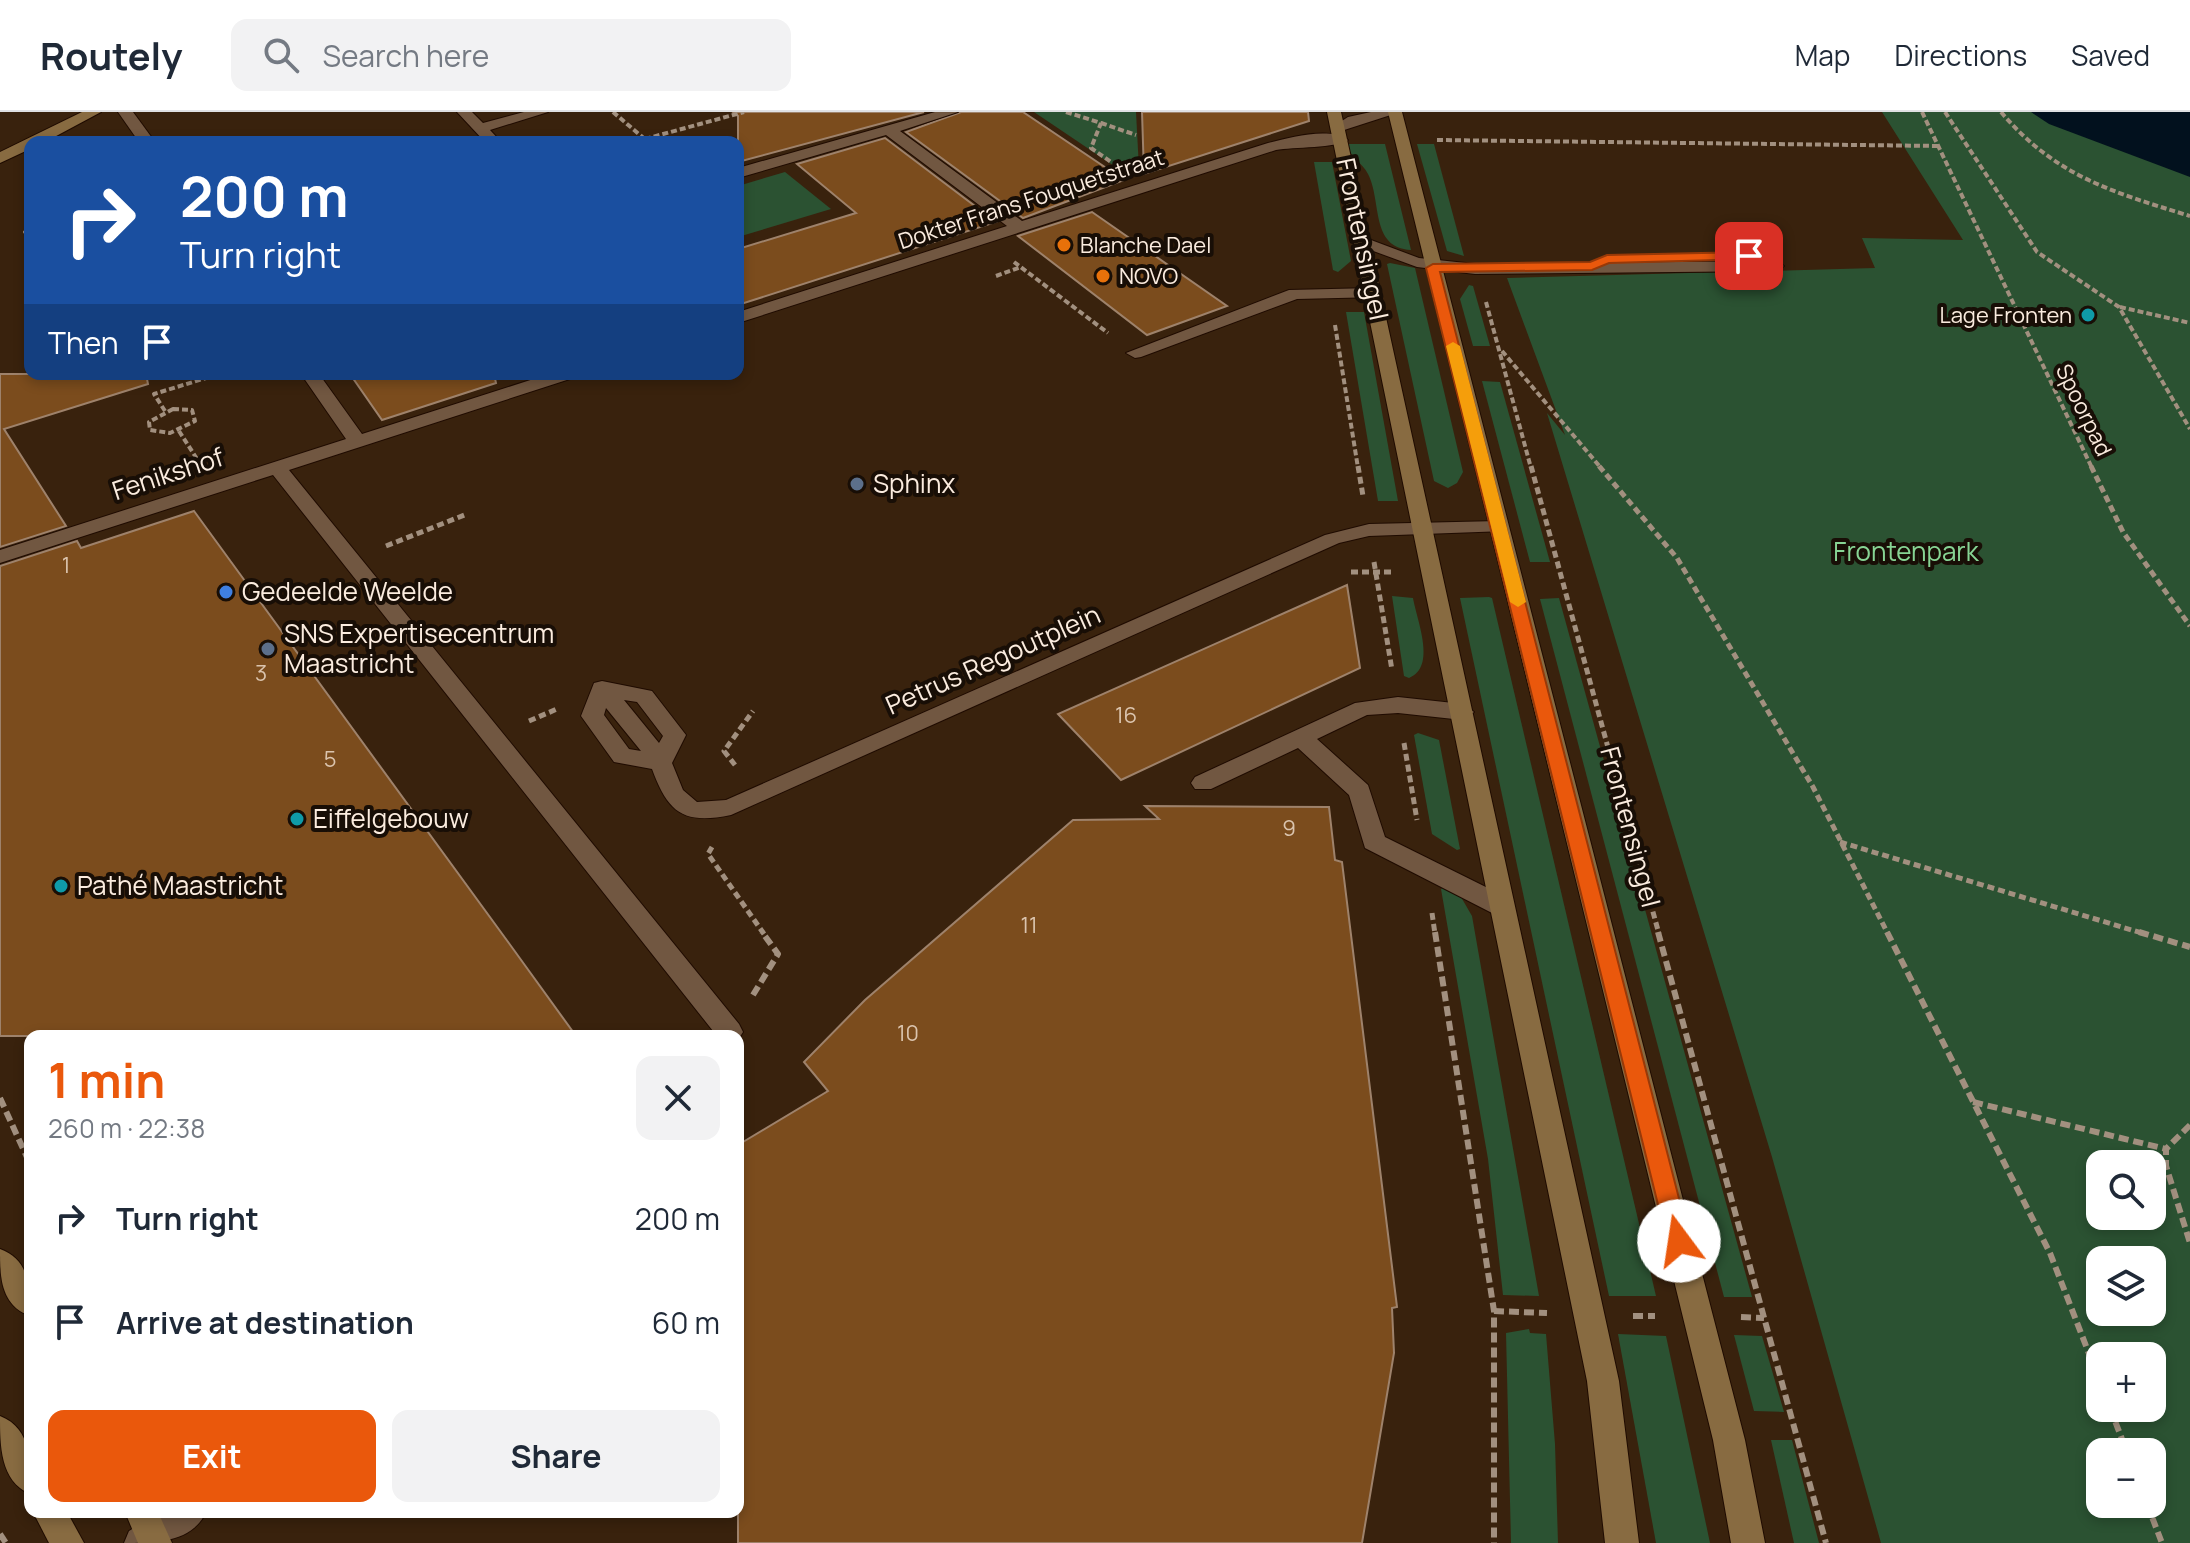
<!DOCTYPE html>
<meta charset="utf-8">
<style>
:root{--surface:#fff;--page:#f2f2f3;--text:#1f2937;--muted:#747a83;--line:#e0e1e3;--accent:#ea580c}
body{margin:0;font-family:Manrope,sans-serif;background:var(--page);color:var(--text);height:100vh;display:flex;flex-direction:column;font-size:30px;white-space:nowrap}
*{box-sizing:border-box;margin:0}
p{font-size:26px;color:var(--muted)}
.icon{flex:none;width:44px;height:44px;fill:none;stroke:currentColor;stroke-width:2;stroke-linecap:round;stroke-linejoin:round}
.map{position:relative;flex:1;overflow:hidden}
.panel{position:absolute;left:24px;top:918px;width:720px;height:488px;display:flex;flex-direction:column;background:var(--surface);border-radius:16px;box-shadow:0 4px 12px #0003}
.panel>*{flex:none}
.hud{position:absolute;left:24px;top:24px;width:720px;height:244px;border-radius:16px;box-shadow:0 4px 12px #0003;background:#1a4fa0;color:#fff;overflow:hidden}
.fabs{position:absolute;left:2086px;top:1038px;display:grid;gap:16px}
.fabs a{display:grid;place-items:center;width:80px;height:80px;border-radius:16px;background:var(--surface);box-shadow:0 4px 12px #0003;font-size:40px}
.pin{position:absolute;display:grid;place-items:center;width:68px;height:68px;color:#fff;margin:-34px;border-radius:16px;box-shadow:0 4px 12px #0006}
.me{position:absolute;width:88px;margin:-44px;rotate:346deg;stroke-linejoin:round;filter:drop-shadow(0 0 6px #0008)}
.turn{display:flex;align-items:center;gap:28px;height:168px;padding:0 24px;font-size:36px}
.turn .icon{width:104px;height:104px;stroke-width:2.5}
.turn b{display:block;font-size:56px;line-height:68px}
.then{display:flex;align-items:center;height:76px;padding:0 24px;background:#0003;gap:16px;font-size:30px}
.round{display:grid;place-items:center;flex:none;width:84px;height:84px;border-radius:16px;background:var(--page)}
.summary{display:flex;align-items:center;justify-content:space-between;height:136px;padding:0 24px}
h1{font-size:48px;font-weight:700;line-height:60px;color:var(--accent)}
.action{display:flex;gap:16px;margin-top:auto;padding:16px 24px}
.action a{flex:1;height:92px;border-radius:16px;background:var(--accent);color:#fff;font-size:32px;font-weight:700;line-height:92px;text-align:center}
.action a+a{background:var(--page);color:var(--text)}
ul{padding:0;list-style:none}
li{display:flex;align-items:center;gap:24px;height:104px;padding:0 24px}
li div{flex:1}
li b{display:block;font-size:30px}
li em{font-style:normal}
header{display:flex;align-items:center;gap:48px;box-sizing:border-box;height:112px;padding:0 40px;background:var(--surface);border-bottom:2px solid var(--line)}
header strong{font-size:38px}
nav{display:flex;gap:44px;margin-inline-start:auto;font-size:28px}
.search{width:560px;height:72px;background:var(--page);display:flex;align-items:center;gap:20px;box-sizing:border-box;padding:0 28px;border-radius:16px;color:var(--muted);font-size:30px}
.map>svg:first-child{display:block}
.green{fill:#2b5232;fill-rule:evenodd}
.water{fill:#02111e}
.building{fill:#7b4c1d;stroke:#9e826b;stroke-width:2}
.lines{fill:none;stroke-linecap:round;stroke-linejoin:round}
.lane-casing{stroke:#1f0b00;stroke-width:2}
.street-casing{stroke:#1f0b00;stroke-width:2}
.secondary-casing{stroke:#1f0b00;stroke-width:2}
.path-far2{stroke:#a2907f;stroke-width:4;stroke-dasharray:6 3;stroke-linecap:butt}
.path-far1{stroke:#a2907f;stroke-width:5;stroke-dasharray:7 4;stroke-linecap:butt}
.path{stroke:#a2907f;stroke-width:6;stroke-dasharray:10 5;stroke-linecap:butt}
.lane{fill:#715741;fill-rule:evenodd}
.street{fill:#715741;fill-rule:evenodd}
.secondary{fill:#886b41;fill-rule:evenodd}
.route{fill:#ea580c;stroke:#983908;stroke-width:2}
.slow{fill:#f59e0b}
.food-dot{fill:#e8710a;stroke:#180e06;stroke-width:3}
.culture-dot{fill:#0f9aa8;stroke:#180e06;stroke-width:3}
.service-dot{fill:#5c6f8a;stroke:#180e06;stroke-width:3}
.shop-dot{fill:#3f7fe0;stroke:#180e06;stroke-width:3}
.labels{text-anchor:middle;stroke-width:8;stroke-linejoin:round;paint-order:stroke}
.far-street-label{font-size:22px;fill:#fbecdf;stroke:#180e06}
.far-poi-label{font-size:22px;fill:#fbecdf;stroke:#180e06;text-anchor:start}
.number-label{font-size:22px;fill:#dbc4ae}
.street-label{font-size:26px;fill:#fbecdf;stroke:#180e06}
.poi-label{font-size:26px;fill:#fbecdf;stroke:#180e06;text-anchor:start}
.park-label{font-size:26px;fill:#87d494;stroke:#180e06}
</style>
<header>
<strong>Routely</strong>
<div class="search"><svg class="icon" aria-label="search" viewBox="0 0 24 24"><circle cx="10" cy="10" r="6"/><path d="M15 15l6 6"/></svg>Search here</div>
<nav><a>Map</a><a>Directions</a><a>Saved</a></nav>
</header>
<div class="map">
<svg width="2190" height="1431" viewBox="0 0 2190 1431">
<rect width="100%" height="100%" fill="#39220d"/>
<g class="green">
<polygon points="1034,0 1136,0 1139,57 1126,62"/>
<path d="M1882,0H2190V1431H1881L1772,1045L1547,301L1565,323L1507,166L1875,156L1862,126L1963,128ZM2100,1052H2152V1104H2100ZM2100,1148H2152V1200H2100ZM2100,1244H2152V1296H2100ZM2100,1340H2152V1392H2100Z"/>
<path d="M1347,32H1385L1411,138C1370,136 1382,89 1368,62C1362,50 1350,46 1347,32Z"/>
<polygon points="1417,32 1434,32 1464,144 1447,139"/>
<polygon points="1314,50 1332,50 1351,149 1338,160 1333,158"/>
<polygon points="785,60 831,97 738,125 738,74"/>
<polygon points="1390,151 1415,156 1463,360 1457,371 1448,376 1434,369 1387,152"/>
<polygon points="1469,173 1473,174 1490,234 1473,234 1460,187"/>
<polygon points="1346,200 1364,200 1398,389 1378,389"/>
<polygon points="1482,269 1500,270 1550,450 1530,450"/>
<path d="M1392,484L1413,486C1417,509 1437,555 1409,566L1404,564Z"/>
<polygon points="1489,485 1492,486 1656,1184 1609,1184 1460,486"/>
<polygon points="1559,486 1752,1185 1724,1185 1540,487"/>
<polygon points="1418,621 1439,628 1460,737 1457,738 1432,722 1414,623"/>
<polygon points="1444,775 1461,785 1472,804 1539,1184 1503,1183 1488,1047 1441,777"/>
<polygon points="1529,1217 1530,1221 1546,1222 1555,1332 1558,1431 1511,1431 1506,1221"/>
<polygon points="1618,1222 1666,1224 1710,1431 1656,1431"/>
<polygon points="1734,1223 1762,1224 1784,1300 1754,1299"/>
<polygon points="1771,1328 1792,1328 1819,1431 1794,1431"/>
</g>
<polygon class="water" points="2031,0 2190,0 2190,65 2049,12"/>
<g class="building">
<polygon points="733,0 924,0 738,50 738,4"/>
<polygon points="961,0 1023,0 1124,68 1023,106 906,20"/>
<polygon points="1142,0 1308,0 1309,9 1144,62"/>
<polygon points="885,26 996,110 738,193 738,137 856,101 797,52"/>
<polygon points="1092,100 1227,194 1147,223 1018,124"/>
<polygon points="0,262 146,262 148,272 4,317 66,414 0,435"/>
<polygon points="350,262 494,262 496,271 382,308"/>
<polygon points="194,399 511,834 576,924 0,924 0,454 77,429 81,436"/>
<polygon points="1347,473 1360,556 1121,668 1058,602"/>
<polygon points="1145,694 1329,695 1335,748 1342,750 1397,1195 1392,1196 1394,1241 1362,1431 738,1431 738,1033 828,979 804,950 865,888 1073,708 1159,707"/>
</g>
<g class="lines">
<defs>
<g id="lane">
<polygon points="1371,0 1400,0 1338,20 1331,16 1348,5"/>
<polygon points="1363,125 1419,146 1475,152 1776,149 1784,154 1776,159 1475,162 1417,155 1357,133 1355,130"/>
<polygon points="1373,176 1379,177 1379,185 1297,187 1141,245 1135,246 1126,241 1289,178"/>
<path d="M1499,409L1509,415L1506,419L1369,424L1339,431L731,703C684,713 668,701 652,657L614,650L581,604L594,571L602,569L652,579L686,623L672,651L683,678L697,690L726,688L1325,423L1369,412ZM624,588L637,590L663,624L659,631ZM606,596L641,639L629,637L604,603Z"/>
<polygon points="1398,585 1463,592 1474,600 1463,608 1398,601 1367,603 1317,627 1368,673 1385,725 1510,787 1514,794 1510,801 1492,801 1365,736 1349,683 1298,636 1211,677 1195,677 1191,671 1195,665 1355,591"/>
</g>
<g id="street">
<polygon points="118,0 133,0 155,30 139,30"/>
<polygon points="457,0 472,0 483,11 524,0 548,0 490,18 501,30 485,30"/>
<path d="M935,0H958L900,19L1022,109L1268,31C1288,26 1330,14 1348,28C1338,36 1292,35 1276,38L738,211V200L1007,114L886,23L738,66V56Z"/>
<polygon points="301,262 319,262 362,322 549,262 576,262 573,266 289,358 739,912 743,920 738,928 738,924 711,924 713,919 273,363 0,451 0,438 346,327"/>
<path d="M160,1400H206C192,1431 155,1431 124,1431L129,1419Z"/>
</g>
<g id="secondary">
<polygon points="82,0 101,0 45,30 30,30 30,37 0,51 0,40"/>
<polygon points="1327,0 1341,0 1619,1269 1639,1431 1605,1431 1587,1269"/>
<polygon points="1388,0 1402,0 1745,1328 1765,1431 1731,1431 1713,1328"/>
<path d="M0,1137C30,1148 30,1176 30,1204C0,1193 0,1164 0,1137Z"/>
<path d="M0,1304C33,1317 30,1352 30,1382C0,1369 0,1333 0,1304Z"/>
<polygon points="33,1400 67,1400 84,1431 49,1431"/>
<polygon points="125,1400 158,1400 172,1431 138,1431"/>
</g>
</defs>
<use href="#lane" class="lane-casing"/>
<use href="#street" class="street-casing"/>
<use href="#secondary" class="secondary-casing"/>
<g class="path-far2">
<polyline points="613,0 647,29"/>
<polyline points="1066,0 1101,11 1091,36 1111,50"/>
<polyline points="1922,0 2092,356"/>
<polyline points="1945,0 2037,140 2119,195 2190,317"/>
<path d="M2001,0C2055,64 2112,80 2190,104"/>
<polyline points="1101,11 1136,23"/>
<polyline points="645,27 744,0"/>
<polyline points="1437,28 1940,34"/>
<polyline points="30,118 25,120 30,128"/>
<polyline points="1014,150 1108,221"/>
<polyline points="996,164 1021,155"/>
<polyline points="1486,190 1531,356"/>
<polyline points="2120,195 2190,211"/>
<polyline points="1335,213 1358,356"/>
<polyline points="1502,239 1601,356"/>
<polygon points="173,297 192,298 195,309 170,321 150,318 149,310"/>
<polyline points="165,299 154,282 219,262"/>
<polyline points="179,319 197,347"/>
</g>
<g class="path-far1">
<polyline points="1358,354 1363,384"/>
<polyline points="1531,354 1659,822"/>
<polyline points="1599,354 1677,446 1813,675 1888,822"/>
<polyline points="2091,354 2123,420 2190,514"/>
<polyline points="386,434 467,402"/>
<polyline points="1374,450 1392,558"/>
<polyline points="1351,460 1393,460"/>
<polyline points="529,609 557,597"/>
<polyline points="1404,631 1417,708"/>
<polyline points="735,653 724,639 753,599"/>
<polyline points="1840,730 2145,822"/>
<polyline points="712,735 708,742 764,822"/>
<polyline points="1432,801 1435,822"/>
</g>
<g class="path">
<polyline points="1435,820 1494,1199 1494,1431"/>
<polyline points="1658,820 1826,1431"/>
<polyline points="1887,820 2050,1141 2100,1270"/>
<polyline points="2139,820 2190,835"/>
<polyline points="753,883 778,842 762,820"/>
<polyline points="0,986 30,1052"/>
<polyline points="1973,990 2166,1037"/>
<polyline points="2190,1013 2166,1037 2166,1054 2190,1131"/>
<polyline points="1494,1199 1547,1201"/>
<polyline points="1633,1204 1655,1204"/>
<polyline points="1741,1205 1764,1206"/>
<polyline points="2110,1296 2127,1340"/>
<polyline points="2147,1392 2162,1431"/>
<polyline points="0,1422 6,1431"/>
</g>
<use href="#lane" class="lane"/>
<use href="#street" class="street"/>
<use href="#secondary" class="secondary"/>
</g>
<polygon class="route" points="1749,140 1756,144 1754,147 1609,151 1592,158 1440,160 1690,1129 1686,1136 1679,1139 1671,1136 1667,1129 1426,156 1433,152 1590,150 1607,143"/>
<polygon class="slow" points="1453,230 1460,234 1526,490 1518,495 1510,490 1446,234"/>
<g class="food-dot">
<circle cx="1064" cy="133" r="8"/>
<circle cx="1103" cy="164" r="8"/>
</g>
<g class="culture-dot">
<circle cx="2088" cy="203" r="8"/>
<circle cx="297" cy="707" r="8"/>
<circle cx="61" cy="774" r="8"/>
</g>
<g class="service-dot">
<circle cx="857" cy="372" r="8"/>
<circle cx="268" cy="537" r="8"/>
</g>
<circle class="shop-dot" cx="226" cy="480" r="8"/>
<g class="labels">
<g class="far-street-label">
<text transform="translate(1031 87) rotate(-18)" y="8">Dokter Frans Fouquetstraat</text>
<text transform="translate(2084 298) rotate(64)" y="8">Spoorpad</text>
</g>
<g class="far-poi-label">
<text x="1080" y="141">Blanche Dael</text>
<text x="1119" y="172">NOVO</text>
<text x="2072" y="211" text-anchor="end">Lage Fronten</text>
</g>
<g class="number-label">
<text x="66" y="461">1</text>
<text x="261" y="569">3</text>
<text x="1126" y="611">16</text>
<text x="330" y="655">5</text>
<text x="1289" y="724">9</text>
<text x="1029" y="821">11</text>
<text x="908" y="929">10</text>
</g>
<g class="street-label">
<text transform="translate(1362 127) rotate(78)" y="9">Frontensingel</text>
<text transform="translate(168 362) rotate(-18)" y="9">Fenikshof</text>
<text transform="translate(993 548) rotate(-24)" y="9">Petrus Regoutplein</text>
<text transform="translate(1630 715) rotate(75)" y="9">Frontensingel</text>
</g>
<g class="poi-label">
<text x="873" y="381">Sphinx</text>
<text x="242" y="489">Gedeelde Weelde</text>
<text x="284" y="531">SNS Expertisecentrum<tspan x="284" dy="30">Maastricht</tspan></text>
<text x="313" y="716">Eiffelgebouw</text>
<text x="77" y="783">Pathé Maastricht</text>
</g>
<g class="park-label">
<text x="1906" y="449">Frontenpark</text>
</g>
</g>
</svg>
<div class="fabs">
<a><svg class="icon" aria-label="search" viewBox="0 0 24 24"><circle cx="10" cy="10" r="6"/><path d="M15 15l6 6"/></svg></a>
<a><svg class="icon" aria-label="layers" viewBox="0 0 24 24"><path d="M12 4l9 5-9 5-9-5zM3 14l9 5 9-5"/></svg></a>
<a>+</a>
<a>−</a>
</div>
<div class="pin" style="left:1749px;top:144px;background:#d93025"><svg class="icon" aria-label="arrive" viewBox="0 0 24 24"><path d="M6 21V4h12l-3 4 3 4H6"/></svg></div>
<svg class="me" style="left:1679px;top:1129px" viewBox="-20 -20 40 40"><circle r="19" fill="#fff"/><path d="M0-13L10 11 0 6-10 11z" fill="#ea580c"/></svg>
<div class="hud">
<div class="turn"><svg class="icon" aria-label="right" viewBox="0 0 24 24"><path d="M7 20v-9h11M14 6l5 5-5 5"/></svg><div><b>200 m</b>Turn right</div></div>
<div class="then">Then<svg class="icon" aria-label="arrive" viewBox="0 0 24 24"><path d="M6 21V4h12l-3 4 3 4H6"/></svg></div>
</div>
<section class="panel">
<div class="summary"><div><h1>1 min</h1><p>260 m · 22:38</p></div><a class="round"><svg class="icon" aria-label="close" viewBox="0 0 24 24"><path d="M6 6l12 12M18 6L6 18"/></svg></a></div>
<ul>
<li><svg class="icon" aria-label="right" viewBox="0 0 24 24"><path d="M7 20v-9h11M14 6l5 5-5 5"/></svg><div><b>Turn right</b></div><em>200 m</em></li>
<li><svg class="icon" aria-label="arrive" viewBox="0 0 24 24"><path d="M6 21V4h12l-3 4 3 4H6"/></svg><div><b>Arrive at destination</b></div><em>60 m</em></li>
</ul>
<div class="action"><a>Exit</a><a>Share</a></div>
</section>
</div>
